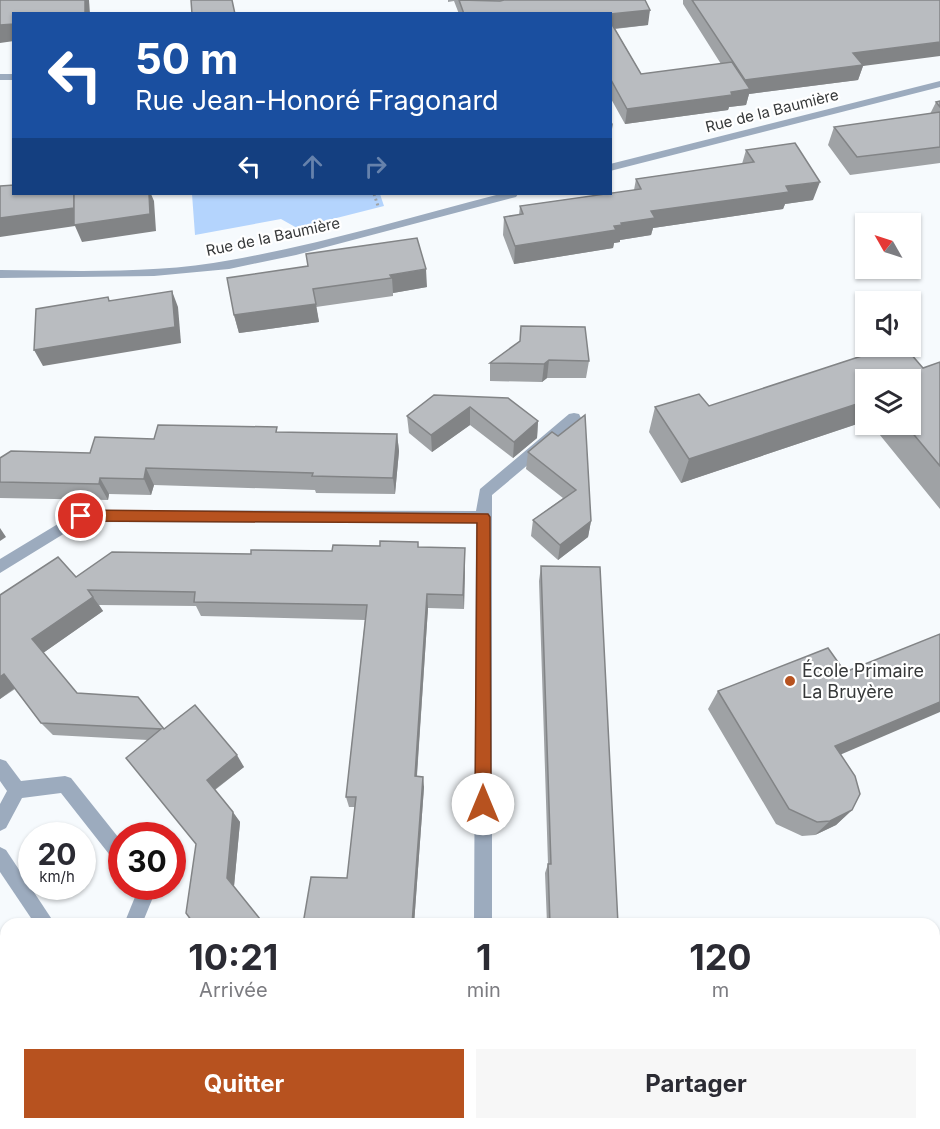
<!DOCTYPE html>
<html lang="fr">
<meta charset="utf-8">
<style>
:root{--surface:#fff;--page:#f7f7f7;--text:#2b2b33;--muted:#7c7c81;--accent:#b7521f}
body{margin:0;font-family:Inter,sans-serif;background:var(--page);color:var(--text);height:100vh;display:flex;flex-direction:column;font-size:22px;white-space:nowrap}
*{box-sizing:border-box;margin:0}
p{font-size:20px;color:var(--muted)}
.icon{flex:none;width:33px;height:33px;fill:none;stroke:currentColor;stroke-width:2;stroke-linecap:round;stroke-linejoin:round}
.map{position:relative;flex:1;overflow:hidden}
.drawer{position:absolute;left:0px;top:918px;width:940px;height:212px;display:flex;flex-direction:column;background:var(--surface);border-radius:18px 18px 0 0;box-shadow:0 2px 4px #0004}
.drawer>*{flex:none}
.top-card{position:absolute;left:12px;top:12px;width:600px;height:183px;border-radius:0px;box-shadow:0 2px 4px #0004;background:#1a4fa0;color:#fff;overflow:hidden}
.needle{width:39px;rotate:309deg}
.controls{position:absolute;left:855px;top:213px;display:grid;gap:12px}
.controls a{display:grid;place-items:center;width:66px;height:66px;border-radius:0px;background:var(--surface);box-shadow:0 2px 4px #0004;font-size:30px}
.speed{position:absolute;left:18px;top:822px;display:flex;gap:12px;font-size:30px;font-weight:700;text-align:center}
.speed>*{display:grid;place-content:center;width:78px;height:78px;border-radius:50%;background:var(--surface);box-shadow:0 2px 4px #0004;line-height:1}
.speed small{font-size:15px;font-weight:400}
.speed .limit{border:9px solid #d22;background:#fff;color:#111}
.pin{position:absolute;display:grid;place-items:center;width:51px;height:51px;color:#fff;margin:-26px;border:3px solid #fff;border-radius:50%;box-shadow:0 2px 6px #0007}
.me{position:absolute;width:66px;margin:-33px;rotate:0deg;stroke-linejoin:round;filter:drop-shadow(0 0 4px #0008)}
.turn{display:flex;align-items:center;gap:21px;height:126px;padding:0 24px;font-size:27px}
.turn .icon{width:78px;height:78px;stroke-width:2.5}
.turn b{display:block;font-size:42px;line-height:51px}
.lanes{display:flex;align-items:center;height:57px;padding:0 24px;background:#0003;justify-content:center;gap:30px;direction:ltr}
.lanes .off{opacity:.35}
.eta{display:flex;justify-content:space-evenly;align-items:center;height:102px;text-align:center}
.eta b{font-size:36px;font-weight:700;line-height:42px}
.cta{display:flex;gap:12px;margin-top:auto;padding:12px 24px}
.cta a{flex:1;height:69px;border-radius:0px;background:var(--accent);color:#fff;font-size:24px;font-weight:700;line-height:69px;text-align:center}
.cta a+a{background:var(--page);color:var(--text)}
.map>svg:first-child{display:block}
.green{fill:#b4d4fd}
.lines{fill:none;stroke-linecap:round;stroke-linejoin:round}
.path{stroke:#a0a3a5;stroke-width:3;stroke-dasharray:2 3;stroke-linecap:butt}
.minor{fill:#9cabbe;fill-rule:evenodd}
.wall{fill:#9fa2a5}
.shaded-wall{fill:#828486}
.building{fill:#b9bcc0;stroke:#828486;stroke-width:1.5}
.route{fill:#b7521f;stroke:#773514;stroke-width:1.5}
.poi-dot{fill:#b7521f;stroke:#fff;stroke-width:2}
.labels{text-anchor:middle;stroke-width:4.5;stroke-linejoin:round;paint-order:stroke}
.far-street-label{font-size:15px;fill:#363839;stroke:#fff}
.poi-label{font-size:18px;fill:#363839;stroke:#fff;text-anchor:start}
</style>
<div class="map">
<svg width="940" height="1129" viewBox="0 0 940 1129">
<rect width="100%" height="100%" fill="#f6fafd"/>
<polygon class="green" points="192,194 380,194 384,206 297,228 281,219 195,235"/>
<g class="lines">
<polyline class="path" points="374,194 378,206"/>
<g class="minor">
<rect x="0" y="74" width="14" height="6"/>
<polygon points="940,81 940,87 610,171 610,164"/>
<path d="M500,194H518L516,197L296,255L229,269L154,276L0,278V270C75,271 158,274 231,260C322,244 411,217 500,194Z"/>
<polygon points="574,413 579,414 581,418 579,422 492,495 492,924 474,924 476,523 83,522 0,573 0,559 81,510 476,511 480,489 569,414"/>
<polygon points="0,759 6,761 21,781 65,776 71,778 122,842 122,866 116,863 61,793 22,798 6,828 0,831 0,804 7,791 0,781"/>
<polygon points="0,847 6,850 55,924 35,924 0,872"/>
<polygon points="135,886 155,886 156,890 142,924 124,924 137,892"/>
<polygon points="249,1124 271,1124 273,1129 251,1129"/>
<polygon points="335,1124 358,1124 356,1129 333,1129"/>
<polygon points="910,1124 931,1124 933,1129 912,1129"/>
</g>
</g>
<g class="wall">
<polygon points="448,0 645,0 648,25 615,29 641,74 721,64 683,4 683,0 940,0 863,66 858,80 749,94 746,105 729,107 728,110 625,124 610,97 610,14 459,14 454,1 448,2"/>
<polygon points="940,101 940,163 850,175 828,145 834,127 930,114 936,102"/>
<polygon points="610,120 613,124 610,139"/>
<polygon points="746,150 813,200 785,204 783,209 653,228 651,235 620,240 620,242 614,243 613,248 514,264 503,235 504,217 519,215 520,206 634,190 636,179 742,164"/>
<polygon points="306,254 427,287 393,293 393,296 316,307 319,322 239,333 234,315 308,266"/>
<polygon points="520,341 589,361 586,378 547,378 542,382 490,381 490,363"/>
<polygon points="940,362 940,509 871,424 910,424 866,380 866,421 681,483 649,432 655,407 709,406 923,368"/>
<polygon points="434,395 538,421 537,438 513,458 470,425 432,452 409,433 407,416"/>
<polygon points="278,432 397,434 399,451 395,494 316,493 315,490 154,485 151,495 109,494 108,500 0,498 0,458 90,453 154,439"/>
<polygon points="558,436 591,521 588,537 558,560 531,536 533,520 563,498 526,469 528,452"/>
<polygon points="418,547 465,563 464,609 428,608 417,776 424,787 414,924 303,924 347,878 355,807 349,807 346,797 365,620 201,616 196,606 99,605 103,611 43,653 77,693 164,729 244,767 215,790 240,822 234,886 196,844 148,740 53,735 41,723 15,689 0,699 0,595 76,577 251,554 332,551"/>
<polygon points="541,566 618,924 547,924 545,873 548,864 539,581"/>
<polygon points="845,672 841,754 852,810 836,825 815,835 802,836 776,824 708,709 718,691"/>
<polygon points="0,998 6,1009 6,1061 0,1061"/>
<polygon points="563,1124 573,1124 570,1127 567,1128"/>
<polygon points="749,1124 842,1124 844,1129 752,1129"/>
</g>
<g class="shaded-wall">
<polygon points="85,0 89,0 90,14 85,14"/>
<polygon points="650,10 648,25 610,29 610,14"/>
<polygon points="14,24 14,41 0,43 0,25"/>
<polygon points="940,42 940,56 863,66 858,80 749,94 746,105 729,107 728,110 625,124 627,109 731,92 744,80 853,53"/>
<polygon points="820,182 813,200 785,204 783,209 653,228 651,235 620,240 620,242 614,243 613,248 514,264 515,246 614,226 651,211 786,186"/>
<polygon points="149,194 151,194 154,201 156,231 82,242 75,226 0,237 0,218"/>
<polygon points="426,269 427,287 393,293 392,278 390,275"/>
<polygon points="172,291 178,307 181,343 43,366 34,350"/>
<polygon points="316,304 319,322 239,333 234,315"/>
<polygon points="549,360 547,378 542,382 544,364"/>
<polygon points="866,401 866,421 681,483 689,459"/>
<polygon points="470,407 470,425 432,452 431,435"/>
<polygon points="538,421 537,438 513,458 514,442"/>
<polygon points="397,434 399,451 395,494 393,478"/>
<polygon points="146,468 154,485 151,495 144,479"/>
<polygon points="100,478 109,494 108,500 99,484"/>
<polygon points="591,521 588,537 558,560 560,545"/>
<polygon points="0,528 6,537 0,541"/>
<polygon points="465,548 465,563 464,609 463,595"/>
<polygon points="427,594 428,608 416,787 415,776"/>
<polygon points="93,597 103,611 43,653 32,639"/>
<polygon points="4,674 16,687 0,699 0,677"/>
<polygon points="940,702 940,712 821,763 835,746"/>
<polygon points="237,755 244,767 214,790 207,780"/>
<polygon points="423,777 424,787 414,924 412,924"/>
<polygon points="852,810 836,825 815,835 830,821"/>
<polygon points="233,812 240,822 234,886 227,878"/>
<polygon points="0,998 6,1009 6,1016 0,1015"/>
<polygon points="154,1124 165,1124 168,1129 158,1129"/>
</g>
<g class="building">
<polygon points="0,0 85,0 85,14 14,14 14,24 0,25"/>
<polygon points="191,0 232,0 235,14 192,14"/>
<polygon points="459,0 500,1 504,0 645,0 650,10 610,14 464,14"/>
<polygon points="692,0 940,0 940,42 853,53 863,65 745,80"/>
<polygon points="610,21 641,74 732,62 750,89 731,92 732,95 627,109 610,78"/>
<polygon points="940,101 940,107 936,102"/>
<polygon points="940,112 940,147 857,157 834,127"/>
<polygon points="795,143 820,182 786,186 789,192 651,211 655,218 621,223 622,225 614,226 616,230 515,246 504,217 523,214 520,206 641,189 636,179 754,162 746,150"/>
<polygon points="14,185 14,194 74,194 74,208 0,218 0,186"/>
<polygon points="74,194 149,194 150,214 74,225"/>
<polygon points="417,238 426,269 390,275 392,278 313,289 316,304 234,315 227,278 308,266 306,254"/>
<polygon points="172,291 175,327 34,350 36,309 108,297 109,301"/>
<polygon points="521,326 585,327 589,361 549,360 544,364 490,363 520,341"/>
<polygon points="892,346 904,346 923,368 940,362 940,466 905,424 910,424 910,380 866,380 866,401 689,459 655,407 699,394 709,406"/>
<polygon points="434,395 508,398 538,421 514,442 470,407 431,435 407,416"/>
<polygon points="585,415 591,521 560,545 533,520 576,490 528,452 552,432 558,436"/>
<polygon points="158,425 277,427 276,432 397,434 393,478 312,476 313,473 146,468 144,479 100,478 99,484 0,482 0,458 11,451 90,453 95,437 154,439"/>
<polygon points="380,541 418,542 418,547 465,548 463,595 427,594 415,776 423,777 412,924 303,924 311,877 347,878 356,797 346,797 367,605 194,602 195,592 88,590 93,597 32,639 77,693 138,697 164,729 195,705 237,755 207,780 233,812 227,878 264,924 194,924 186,913 196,844 126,758 161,729 41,723 4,674 0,677 0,595 58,557 76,577 112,552 251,554 251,550 332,551 333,545 380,546"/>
<polygon points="541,566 600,567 618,924 550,924 548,864 551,864"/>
<polygon points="940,634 940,702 835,746 855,776 860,794 852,810 830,821 817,822 789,809 718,691 828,648 845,672"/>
<polygon points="0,1013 6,1014 6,1058 0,1058"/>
<polygon points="57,1124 154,1124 158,1129 61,1129"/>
<polygon points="454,1124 537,1124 532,1129 453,1129"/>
<polygon points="760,1124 842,1124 844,1129 762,1129"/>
</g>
<polygon class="route" points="81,510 488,514 490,517 491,804 489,810 483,812 477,810 475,804 477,523 81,521 75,516"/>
<circle class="poi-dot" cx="790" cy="681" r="6"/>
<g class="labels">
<g class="far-street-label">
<text transform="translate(772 111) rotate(-14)" y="5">Rue de la Baumière</text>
<text transform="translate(273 237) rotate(-12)" y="5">Rue de la Baumière</text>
</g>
<g class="poi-label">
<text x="802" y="677">École Primaire<tspan x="802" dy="21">La Bruyère</tspan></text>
</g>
</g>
</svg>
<div class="controls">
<a><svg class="needle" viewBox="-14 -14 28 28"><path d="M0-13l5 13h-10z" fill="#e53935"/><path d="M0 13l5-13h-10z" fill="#7c7c81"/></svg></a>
<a><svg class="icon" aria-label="sound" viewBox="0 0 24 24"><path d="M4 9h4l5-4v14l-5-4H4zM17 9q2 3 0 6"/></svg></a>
<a><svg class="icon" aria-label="layers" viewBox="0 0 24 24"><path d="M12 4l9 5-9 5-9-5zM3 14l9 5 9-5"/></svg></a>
</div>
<div class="speed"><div>20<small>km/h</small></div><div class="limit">30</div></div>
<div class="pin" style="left:81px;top:516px;background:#d93025"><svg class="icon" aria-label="arrive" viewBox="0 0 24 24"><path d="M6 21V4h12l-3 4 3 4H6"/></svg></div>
<svg class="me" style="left:483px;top:804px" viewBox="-20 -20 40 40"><circle r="19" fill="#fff"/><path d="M0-13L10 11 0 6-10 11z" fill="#b7521f"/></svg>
<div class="top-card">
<div class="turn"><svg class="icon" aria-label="left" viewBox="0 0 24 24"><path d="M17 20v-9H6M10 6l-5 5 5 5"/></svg><div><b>50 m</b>Rue Jean-Honoré Fragonard</div></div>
<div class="lanes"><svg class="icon" aria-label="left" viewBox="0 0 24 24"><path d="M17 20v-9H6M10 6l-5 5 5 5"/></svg><svg class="icon off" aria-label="ahead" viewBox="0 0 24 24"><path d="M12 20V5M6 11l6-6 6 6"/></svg><svg class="icon off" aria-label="right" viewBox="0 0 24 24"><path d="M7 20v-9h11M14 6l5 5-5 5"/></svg></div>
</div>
<section class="drawer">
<div class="eta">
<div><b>10:21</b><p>Arrivée</p></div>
<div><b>1</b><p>min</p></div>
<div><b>120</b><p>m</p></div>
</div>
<div class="cta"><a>Quitter</a><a>Partager</a></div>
</section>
</div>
